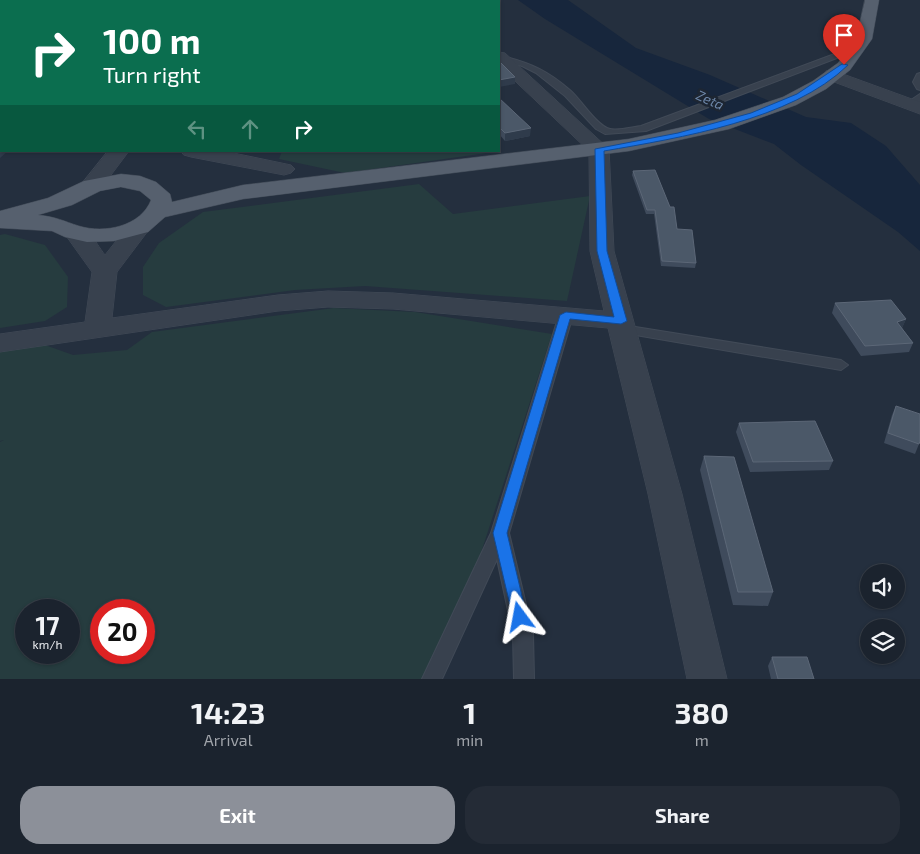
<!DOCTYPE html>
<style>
:root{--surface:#1b232e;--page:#242b36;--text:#f1f3f6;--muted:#a0a4aa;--line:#39404a;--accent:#8c9099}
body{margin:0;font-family:"Exo 2",sans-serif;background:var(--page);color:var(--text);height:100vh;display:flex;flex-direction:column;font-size:19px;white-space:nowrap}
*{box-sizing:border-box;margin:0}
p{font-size:16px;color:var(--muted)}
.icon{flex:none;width:28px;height:28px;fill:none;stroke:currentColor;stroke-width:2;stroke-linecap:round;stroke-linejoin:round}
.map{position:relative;height:679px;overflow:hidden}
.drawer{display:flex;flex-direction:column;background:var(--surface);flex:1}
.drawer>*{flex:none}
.banner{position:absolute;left:0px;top:0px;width:500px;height:152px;box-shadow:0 1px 4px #0004,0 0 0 1px var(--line);background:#0b6e4f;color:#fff;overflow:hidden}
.controls{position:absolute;left:860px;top:564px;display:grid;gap:10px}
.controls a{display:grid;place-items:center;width:45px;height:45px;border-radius:50%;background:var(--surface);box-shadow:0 1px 4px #0004,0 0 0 1px var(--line);font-size:25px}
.speed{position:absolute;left:15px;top:599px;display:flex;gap:10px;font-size:25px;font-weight:700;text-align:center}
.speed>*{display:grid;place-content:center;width:65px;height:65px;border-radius:50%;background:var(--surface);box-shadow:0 1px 4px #0004,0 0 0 1px var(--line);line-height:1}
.speed small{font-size:12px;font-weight:400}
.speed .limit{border:8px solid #d22;background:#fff;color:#111}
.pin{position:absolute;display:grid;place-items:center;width:42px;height:42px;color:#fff;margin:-51px -21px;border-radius:50% 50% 50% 0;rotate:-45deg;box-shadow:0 0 5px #0007}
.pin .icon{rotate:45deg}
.me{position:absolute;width:55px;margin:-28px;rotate:347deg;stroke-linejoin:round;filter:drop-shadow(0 0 4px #0008)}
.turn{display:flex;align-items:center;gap:18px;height:105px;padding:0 20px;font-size:22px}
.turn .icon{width:65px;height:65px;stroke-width:2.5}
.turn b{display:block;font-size:35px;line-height:42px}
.lanes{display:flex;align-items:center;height:48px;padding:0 20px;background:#0003;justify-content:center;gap:25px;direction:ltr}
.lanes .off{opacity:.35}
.eta{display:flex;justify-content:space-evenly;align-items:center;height:85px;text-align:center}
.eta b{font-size:30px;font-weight:700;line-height:35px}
.cta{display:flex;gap:10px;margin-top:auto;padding:10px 20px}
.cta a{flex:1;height:58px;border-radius:20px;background:var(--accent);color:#fff;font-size:20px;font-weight:700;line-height:58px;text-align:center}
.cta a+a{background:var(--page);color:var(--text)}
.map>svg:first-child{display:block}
.green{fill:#263c3f;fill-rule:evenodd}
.water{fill:#17263c}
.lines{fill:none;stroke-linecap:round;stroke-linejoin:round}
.lane-casing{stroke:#414a57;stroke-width:2}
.street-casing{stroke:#414a57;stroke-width:1}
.primary-casing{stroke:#414a57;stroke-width:1}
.lane{fill:#38414e;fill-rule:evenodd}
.street{fill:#38414e;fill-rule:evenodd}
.primary{fill:#56606e;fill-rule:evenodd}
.wall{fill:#3f4b5c}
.shaded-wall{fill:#2f3b4b}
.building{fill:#4b5868;stroke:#5c6777}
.route{fill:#1a73e8;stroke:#114b97}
.labels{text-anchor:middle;stroke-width:5;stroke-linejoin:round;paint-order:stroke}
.far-water-label{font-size:14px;font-style:italic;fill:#6d86a8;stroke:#1d2633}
</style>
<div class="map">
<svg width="920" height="679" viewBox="0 0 920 679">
<rect width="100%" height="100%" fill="#242f3e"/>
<g class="green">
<polygon points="8,0 278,0 6,1"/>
<polygon points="282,151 493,151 494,152 345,173 279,159"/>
<polygon points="419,184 453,214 590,196 567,301 365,286 295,290 166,307 143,295 143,267 159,243 203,212"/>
<polygon points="5,234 45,245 68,277 67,307 45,321 0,328 0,235"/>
<path d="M334,308L415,312L552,334L440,679H0V442L4,440L0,441V352L45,345L73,355L127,350L152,332ZM26,610H69V652H26ZM101,610H144V652H101Z"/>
</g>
<polygon class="water" points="518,0 568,0 636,48 710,75 806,117 851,123 886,146 920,185 920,251 898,232 801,165 774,144 709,119 545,19"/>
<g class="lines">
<defs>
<g id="lane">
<path d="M856,46L863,48L646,131L605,134L596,129L565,96L536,73L522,66L499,60V57L502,56C531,63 548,71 571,91C581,100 597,126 610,129C619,131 632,127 641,126Z"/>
<polygon points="920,73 920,90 917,89 913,82 917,74"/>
<polygon points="920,94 920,102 914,106 908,106 908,102"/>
<polygon points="566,311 573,315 509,533 533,634 534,679 514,679 513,634 497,559 442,679 422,679 491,533 559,315"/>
<polygon points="623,325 841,360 848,365 841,370 618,332 616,329 618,326"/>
</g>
<g id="street">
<rect x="423" y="0" width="15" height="1"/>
<path d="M499,52L505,53L609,149L614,251L682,494L727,679H687L648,494L608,328L393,309L328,307L278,311L0,352V334L85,322L92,272L64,233L68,228C88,223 94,241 105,255L131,222L139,220L147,222L151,227L117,272L112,318L278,295L328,291L393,293L604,311L590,251L589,151L499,66Z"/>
<polygon points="832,70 920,102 920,114 826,79 823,75 826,71"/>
<rect x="0" y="117" width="1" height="12"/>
<polygon points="108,151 129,151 99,191 91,193 83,191 80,186"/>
<polygon points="181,151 224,151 291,165 295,169 291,173 284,175 191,157 184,155"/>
</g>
<path id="primary" d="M865,0H879L872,39L850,70L826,89L796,105L729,129L629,151L243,199L165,217L148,232L114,241L87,242L65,237L52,231L0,228V211L48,198L84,181L121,174L140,176L156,182L170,194L172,202L243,185L629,139L715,120L783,97L813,81L838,63L856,39ZM121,187L140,191L151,200C141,226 105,234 79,226C63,221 57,217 38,215L72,205L100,191Z"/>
</defs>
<use href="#lane" class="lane-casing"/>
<use href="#street" class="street-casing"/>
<use href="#primary" class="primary-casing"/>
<use href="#lane" class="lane"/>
<use href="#street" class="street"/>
<use href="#primary" class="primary"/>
</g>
<g class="wall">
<polygon points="499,98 530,136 505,141 499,134"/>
<polygon points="633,171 677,229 696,263 695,268 661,266 654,214 646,214 632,175"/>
<polygon points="835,303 906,319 902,328 913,343 909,352 861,356 832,313"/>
<polygon points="896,406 919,444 915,454 884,443 892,415"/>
<polygon points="739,423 833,461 829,470 750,472 736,432"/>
<polygon points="704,456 773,592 768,606 733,605 700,470"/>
<polygon points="772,657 814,679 771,679 768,666"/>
</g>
<g class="shaded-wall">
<polygon points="515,77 515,84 499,87 499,80"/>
<polygon points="531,128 530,136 505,141 505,133"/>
<polygon points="1,147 1,151 8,151 0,158 0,148"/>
<polygon points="906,319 902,328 893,331 897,322"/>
</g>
<g class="building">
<polygon points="353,0 419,0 420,1 354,1"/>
<polygon points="499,61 515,77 499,80"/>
<polygon points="499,98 531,128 505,133 499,127"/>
<polygon points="0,132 1,132 1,147 0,148"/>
<polygon points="655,170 670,207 674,207 677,229 692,230 696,263 662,261 655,210 647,210 633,171"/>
<polygon points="891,300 906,319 897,322 913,343 865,346 835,303"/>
<polygon points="896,406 920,414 920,441 919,444 888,433"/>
<polygon points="815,421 833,461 753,462 739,423"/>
<polygon points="704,456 734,457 773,592 738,592"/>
<polygon points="772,657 807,657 814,679 778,679"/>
</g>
<path class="route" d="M842,64L848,65C792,120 679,138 604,151L607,251L627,321L621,324L570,319L507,533L527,617L525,622L520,624L514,622L493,533L560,315L566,312L614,317L597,251L595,149L678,133L751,113L797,94Z"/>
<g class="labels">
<g class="far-water-label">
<text transform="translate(710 100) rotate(24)" y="5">Zeta</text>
</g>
</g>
</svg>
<div class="controls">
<a><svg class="icon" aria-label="sound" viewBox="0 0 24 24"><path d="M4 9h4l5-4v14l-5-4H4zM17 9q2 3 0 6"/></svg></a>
<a><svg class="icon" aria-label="layers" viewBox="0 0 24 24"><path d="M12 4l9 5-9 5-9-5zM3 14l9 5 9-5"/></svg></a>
</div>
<div class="speed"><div>17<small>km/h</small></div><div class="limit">20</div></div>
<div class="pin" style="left:844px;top:65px;background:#d93025"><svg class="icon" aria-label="arrive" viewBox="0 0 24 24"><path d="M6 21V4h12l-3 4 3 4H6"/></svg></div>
<svg class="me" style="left:520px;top:617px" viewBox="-20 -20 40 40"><path d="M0-17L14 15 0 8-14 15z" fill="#1a73e8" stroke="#fff" stroke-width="4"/></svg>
<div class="banner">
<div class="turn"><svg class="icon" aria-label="right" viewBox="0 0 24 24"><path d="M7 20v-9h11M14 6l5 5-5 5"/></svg><div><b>100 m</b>Turn right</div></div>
<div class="lanes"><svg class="icon off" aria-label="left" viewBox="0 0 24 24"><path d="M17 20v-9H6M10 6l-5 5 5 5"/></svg><svg class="icon off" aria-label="ahead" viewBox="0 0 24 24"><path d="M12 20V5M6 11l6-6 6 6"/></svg><svg class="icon" aria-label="right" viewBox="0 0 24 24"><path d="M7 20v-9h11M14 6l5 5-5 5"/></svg></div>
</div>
</div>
<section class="drawer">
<div class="eta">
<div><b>14:23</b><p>Arrival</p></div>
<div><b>1</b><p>min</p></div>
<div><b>380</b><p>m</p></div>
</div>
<div class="cta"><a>Exit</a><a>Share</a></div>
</section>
